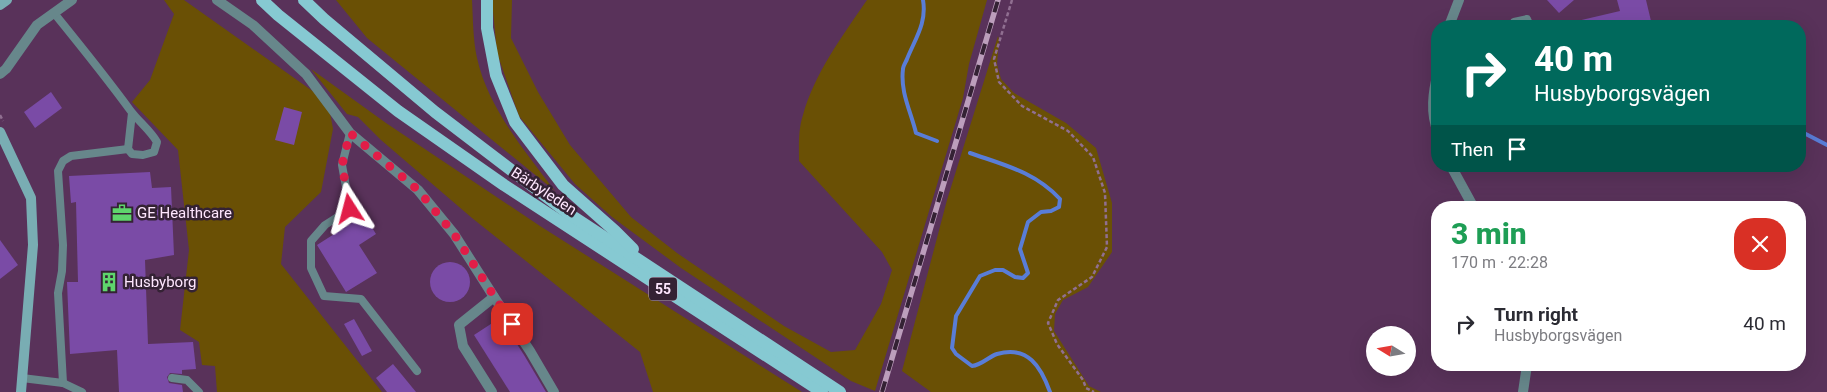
<!DOCTYPE html>
<meta charset="utf-8">
<style>
:root{--surface:#fff;--page:#f2f2f3;--text:#2b2b33;--muted:#7c7c81}
body{margin:0;font-family:Roboto,sans-serif;background:var(--page);color:var(--text);height:100vh;display:flex;flex-direction:column;font-size:19px;white-space:nowrap}
*{box-sizing:border-box;margin:0}
p{font-size:16px;color:var(--muted)}
.icon{flex:none;width:28px;height:28px;fill:none;stroke:currentColor;stroke-width:2;stroke-linecap:round;stroke-linejoin:round}
.map{position:relative;flex:1;overflow:hidden}
.drawer{position:absolute;left:1431px;top:201px;width:375px;height:170px;display:flex;flex-direction:column;background:var(--surface);border-radius:20px;box-shadow:0 5px 20px #0002}
.drawer>*{flex:none}
.guide{position:absolute;left:1431px;top:20px;width:375px;height:152px;border-radius:20px;box-shadow:0 5px 20px #0002;background:#00695c;color:#fff;overflow:hidden}
.needle{width:32px;rotate:281deg}
.controls{position:absolute;left:1366px;top:326px;display:grid;gap:10px}
.controls a{display:grid;place-items:center;width:50px;height:50px;border-radius:50%;background:var(--surface);box-shadow:0 5px 20px #0002;font-size:25px}
.pin{position:absolute;display:grid;place-items:center;width:42px;height:42px;color:#fff;margin:-21px;border-radius:10px;box-shadow:0 2px 8px #0006}
.me{position:absolute;width:55px;margin:-28px;rotate:351deg;stroke-linejoin:round;filter:drop-shadow(0 0 4px #0008)}
.turn{display:flex;align-items:center;gap:18px;height:105px;padding:0 20px;font-size:22px}
.turn .icon{width:65px;height:65px;stroke-width:2.5}
.turn b{display:block;font-size:35px;line-height:42px}
.then{display:flex;align-items:center;height:48px;padding:0 20px;background:#0003;gap:10px;font-size:19px}
.round{display:grid;place-items:center;flex:none;width:52px;height:52px;border-radius:20px;background:var(--page)}
.headline{display:flex;align-items:center;justify-content:space-between;height:85px;padding:0 20px}
h1{font-size:30px;font-weight:800;line-height:38px;color:#1e9e55}
ul{padding:0;list-style:none}
li{display:flex;align-items:center;gap:15px;height:75px;padding:0 20px}
li div{flex:1}
li b{display:block;font-size:19px}
li em{font-style:normal}
.map>svg:first-child{display:block}
.green{fill:#6a5005}
.lines{fill:none;stroke-linecap:round;stroke-linejoin:round}
.stream{stroke:#597dd7;stroke-width:4}
.building{fill:#7a4ba6}
.path{stroke:#906f91;stroke-width:2.5;stroke-dasharray:4 2.5;stroke-linecap:butt}
.lane{stroke:#67878b;stroke-width:8}
.street{stroke:#67878b;stroke-width:10}
.secondary{stroke:#79adb3;stroke-width:10}
.primary{stroke:#86c9d2;stroke-width:12}
.rail-casing{stroke:#bc9ebc;stroke-width:5.5}
.rail{stroke:#342234;stroke-width:4;stroke-dasharray:11;stroke-linecap:butt}
.route{stroke:#e11d48;stroke-width:9;stroke-dasharray:0 16.2}
.labels{text-anchor:middle;stroke-width:5;stroke-linejoin:round;paint-order:stroke}
.shield{fill:#342234;stroke:#c1abc1;stroke-width:1}
.shield-label{font-size:14px;font-weight:bold;fill:#fee6fe}
.street-label{font-size:15px;fill:#fee6fe;stroke:#342234}
.poi-label{font-size:15px;fill:#fee6fe;stroke:#342234;text-anchor:start}
</style>
<div class="map">
<svg width="1827" height="392" viewBox="0 0 1827 392">
<rect width="100%" height="100%" fill="#59325a"/>
<g class="green">
<polygon points="164,0 184,0 328,102 333,129 321,192 285,227 281,264 382,392 217,392 215,366 202,365 199,342 180,330 189,250 178,150 132,102 150,80 174,14"/>
<path d="M336,0H472C473,19 473,40 477,58C488,108 525,151 555,191L367,38Z"/>
<path d="M492,0H512L511,38L538,92L570,145L631,217L677,253L784,326L831,352L855,350L881,304L892,270L882,252L799,161C799,146 798,130 803,115C814,74 843,35 867,0H987L969,64L963,98L875,391L851,381L681,268L612,217L575,184L519,116L497,53Z"/>
<polygon points="998,36 999,40 997,64 1001,79 1014,93 1066,123 1096,148 1112,203 1112,252 1088,287 1063,300 1055,314 1054,331 1089,386 1101,392 1157,392 931,392 902,371 947,200"/>
<polygon points="311,69 386,123 540,226 802,392 653,392 640,352 472,218 381,140 358,117 347,114"/>
</g>
<g class="lines">
<g class="stream">
<path d="M923,0C927,23 915,39 907,59C906,62 903,66 903,69C900,92 911,112 916,133L937,141"/>
<polyline points="1800,131 1827,145"/>
<path d="M970,153C1004,165 1035,172 1060,199L1059,207L1051,211L1041,212L1028,222L1020,249L1028,273L1023,278L1015,277L1003,270H995L980,276L956,316L952,348L956,354L972,366C982,365 988,357 997,354C1028,345 1041,367 1050,392"/>
</g>
</g>
<g class="building">
<polygon points="1547,0 1574,0 1559,13"/>
<polygon points="1617,0 1646,0 1651,21 1629,26 1574,26 1573,22 1620,11"/>
<polygon points="51,92 62,108 35,128 24,112"/>
<polygon points="284,107 302,112 294,145 275,140"/>
<polygon points="150,172 152,188 171,187 174,255 145,260 148,344 193,342 196,369 182,370 182,374 170,373 167,377 169,383 182,385 183,392 119,392 117,350 70,354 67,282 78,282 76,202 71,203 69,176"/>
<polygon points="364,215 376,234 359,245 377,273 346,292 317,245"/>
<polygon points="0,240 18,265 0,279"/>
<circle cx="450" cy="282" r="20"/>
<polygon points="500,318 524,355 546,392 510,392 474,335"/>
<polygon points="354,319 372,351 362,356 344,324"/>
<polygon points="393,364 416,392 387,392 376,378"/>
</g>
<g class="lines">
<g class="path">
<polyline points="1012,0 994,59 999,82 1022,106 1068,131 1093,157 1105,193 1107,247 1092,277 1058,300 1048,323 1057,344 1083,380 1086,388 1094,392"/>
<polyline points="0,115 3,121"/>
</g>
<g class="lane">
<path d="M54,13C80,45 106,77 130,110C139,122 150,130 157,142L154,152L143,155L132,154L128,149L132,113"/>
<polyline points="1513,26 1514,22 1527,19 1530,26"/>
<polyline points="350,133 342,165 350,209 325,225 311,241 311,268 324,296 361,299 417,371"/>
<polyline points="22,378 63,383 82,392"/>
<polyline points="172,378 187,380 199,392"/>
<polyline points="63,383 58,293 62,271 63,245 58,171 63,161 71,156 128,149"/>
</g>
<g class="street">
<polyline points="217,0 253,25 306,74 350,133 418,190 454,234 494,297 530,351 554,392"/>
<polyline points="1449,26 1459,0"/>
<path d="M1438,72C1433,92 1430,113 1438,132"/>
<polyline points="0,74 6,69 37,25 72,0"/>
<polyline points="1451,166 1474,208"/>
<polyline points="492,392 463,346 459,325 494,297"/>
<polyline points="1523,392 1527,365"/>
</g>
<g class="secondary">
<polyline points="0,5 7,0"/>
<polyline points="0,132 31,198 33,245 21,392"/>
</g>
<g class="primary">
<polyline points="262,0 278,15 398,111 504,185 822,392"/>
<polyline points="304,0 324,19 435,112 569,214 840,392"/>
<polyline points="487,0 487,28 496,75 515,122 563,185 615,231 633,249"/>
</g>
<defs>
<polyline id="rail" points="882,392 998,0"/>
</defs>
<use href="#rail" class="rail-casing"/>
<use href="#rail" class="rail"/>
</g>
<g class="lines">
<polyline class="route" points="350,209 342,165 350,133 418,190 454,234 512,324"/>
</g>
<defs>
<symbol id="office-bare" viewBox="-9 -9 18 18"><path d="M-6-3h4V-5.5h4V-3h4V5H-6ZM-1-4.5V-3h2v-1.5ZM-6 0V1H6V0Z" fill="#5ed56c" stroke="#342234" stroke-width="2.5" paint-order="stroke"/></symbol>
<symbol id="building-bare" viewBox="-9 -9 18 18"><path d="M-4-6H4V6H1V3H-1V6H-4ZM-2.5-4.3h1.7v1.8h-1.7ZM.8-4.3h1.7v1.8H.8ZM-2.5-1h1.7V.8h-1.7ZM.8-1h1.7V.8H.8Z" fill="#5ed56c" stroke="#342234" stroke-width="2.5" paint-order="stroke"/></symbol>
</defs>
<g fill-rule="evenodd">
<use href="#office-bare" x="108" y="199" width="28" height="28"/>
<use href="#building-bare" x="95" y="268" width="28" height="28"/>
</g>
<g class="labels">
<rect class="shield" x="649" y="277.5" width="28" height="23" rx="4"/>
<g class="shield-label">
<text x="663" y="294">55</text>
</g>
<g class="street-label">
<text transform="translate(544 191) rotate(33)" y="5">Bärbyleden</text>
</g>
<g class="poi-label">
<text x="137" y="218">GE Healthcare</text>
<text x="124" y="287">Husbyborg</text>
</g>
</g>
</svg>
<div class="controls">
<a><svg class="needle" viewBox="-14 -14 28 28"><path d="M0-13l5 13h-10z" fill="#e53935"/><path d="M0 13l5-13h-10z" fill="#7c7c81"/></svg></a>
</div>
<div class="pin" style="left:512px;top:324px;background:#d93025"><svg class="icon" aria-label="arrive" viewBox="0 0 24 24"><path d="M6 21V4h12l-3 4 3 4H6"/></svg></div>
<svg class="me" style="left:350px;top:209px" viewBox="-20 -20 40 40"><path d="M0-17L14 15 0 8-14 15z" fill="#e11d48" stroke="#fff" stroke-width="4"/></svg>
<div class="guide">
<div class="turn"><svg class="icon" aria-label="right" viewBox="0 0 24 24"><path d="M7 20v-9h11M14 6l5 5-5 5"/></svg><div><b>40 m</b>Husbyborgsvägen</div></div>
<div class="then">Then<svg class="icon" aria-label="arrive" viewBox="0 0 24 24"><path d="M6 21V4h12l-3 4 3 4H6"/></svg></div>
</div>
<section class="drawer">
<div class="headline"><div><h1>3 min</h1><p>170 m · 22:28</p></div><a class="round" style="background:#d93025;color:#fff"><svg class="icon" aria-label="close" viewBox="0 0 24 24"><path d="M6 6l12 12M18 6L6 18"/></svg></a></div>
<ul>
<li><svg class="icon" aria-label="right" viewBox="0 0 24 24"><path d="M7 20v-9h11M14 6l5 5-5 5"/></svg><div><b>Turn right</b><p>Husbyborgsvägen</p></div><em>40 m</em></li>
</ul>
</section>
</div>
